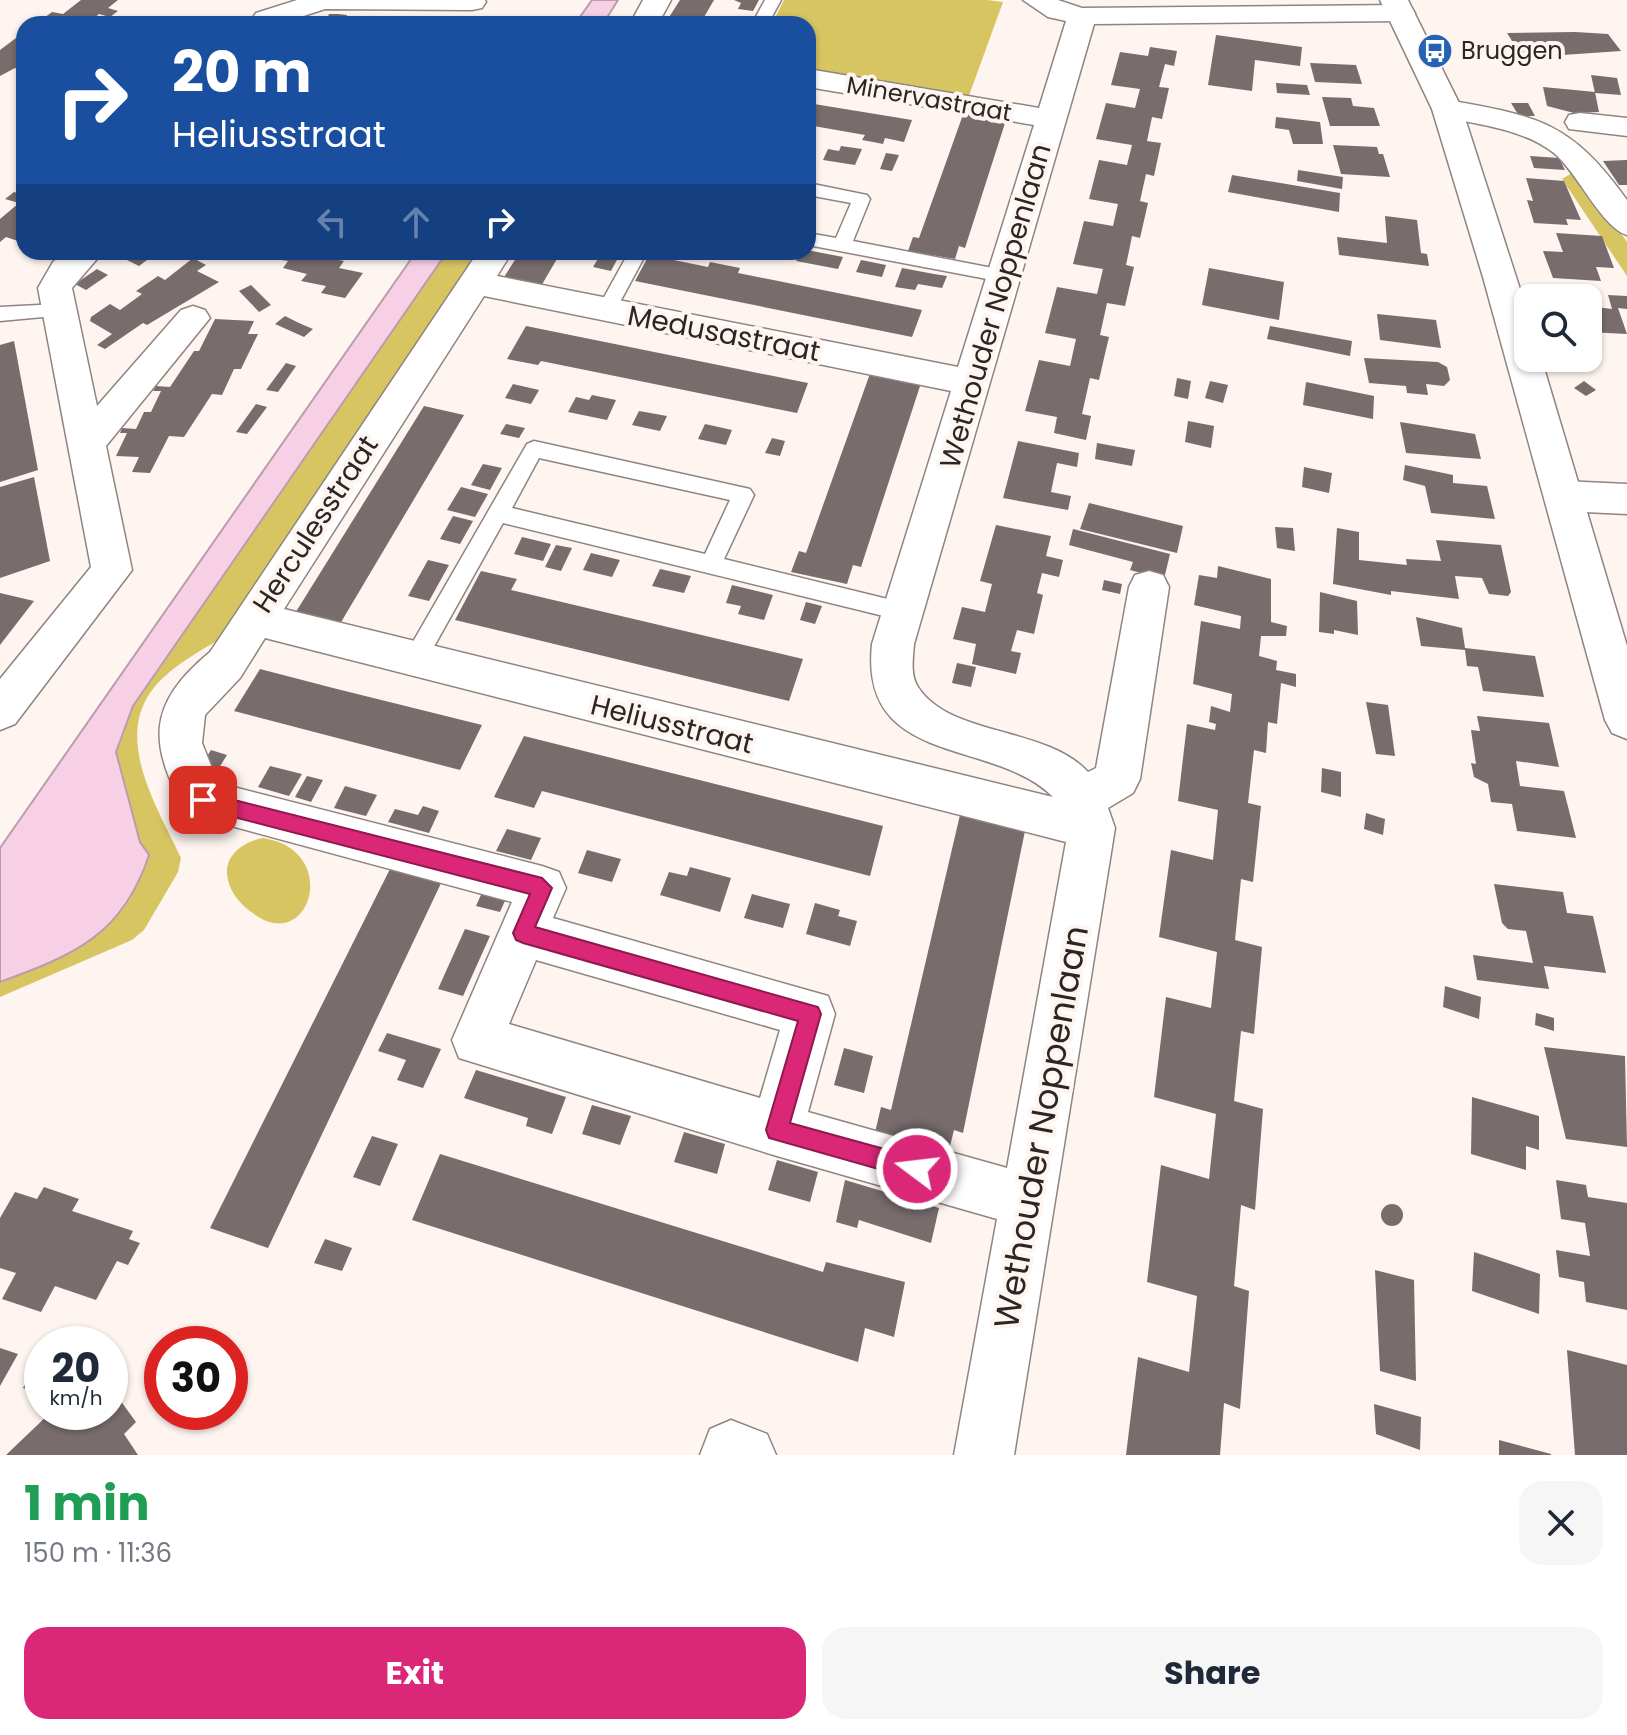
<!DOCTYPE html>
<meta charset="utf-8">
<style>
:root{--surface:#fff;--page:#f6f6f7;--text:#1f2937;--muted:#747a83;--accent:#db2777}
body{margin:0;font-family:Poppins,sans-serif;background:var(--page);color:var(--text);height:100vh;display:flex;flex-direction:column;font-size:30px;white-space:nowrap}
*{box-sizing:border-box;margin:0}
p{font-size:26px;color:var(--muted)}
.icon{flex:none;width:44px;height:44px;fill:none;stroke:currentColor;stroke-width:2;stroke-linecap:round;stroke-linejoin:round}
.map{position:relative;height:1455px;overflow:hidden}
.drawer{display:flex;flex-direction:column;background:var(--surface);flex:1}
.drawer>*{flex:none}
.guide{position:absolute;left:16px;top:16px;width:800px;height:244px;border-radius:24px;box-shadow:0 2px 6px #0004;background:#1a4fa0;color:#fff;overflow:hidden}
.tools{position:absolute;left:1514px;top:284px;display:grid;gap:16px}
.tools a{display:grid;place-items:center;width:88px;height:88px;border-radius:16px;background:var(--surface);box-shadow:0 2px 6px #0004;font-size:40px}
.speed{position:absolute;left:24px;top:1326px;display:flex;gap:16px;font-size:40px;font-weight:700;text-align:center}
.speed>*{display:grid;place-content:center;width:104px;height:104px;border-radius:50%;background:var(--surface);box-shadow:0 2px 6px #0004;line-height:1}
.speed small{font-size:20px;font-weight:400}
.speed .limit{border:12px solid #d22;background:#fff;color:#111}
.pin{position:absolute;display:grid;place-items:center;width:68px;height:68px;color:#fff;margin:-34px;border-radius:16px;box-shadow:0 4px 12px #0006}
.me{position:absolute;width:88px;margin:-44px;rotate:285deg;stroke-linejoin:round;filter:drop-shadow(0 0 6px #0008)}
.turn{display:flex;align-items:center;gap:28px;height:168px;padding:0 24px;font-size:36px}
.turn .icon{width:104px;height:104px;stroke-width:2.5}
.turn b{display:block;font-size:56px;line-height:68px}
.lanes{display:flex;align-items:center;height:76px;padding:0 24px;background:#0003;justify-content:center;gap:40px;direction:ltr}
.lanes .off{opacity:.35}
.round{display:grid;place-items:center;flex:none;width:84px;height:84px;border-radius:24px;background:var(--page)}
.overview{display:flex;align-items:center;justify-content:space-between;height:136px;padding:0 24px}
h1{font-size:48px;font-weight:700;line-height:60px;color:#1e9e55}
.primary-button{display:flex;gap:16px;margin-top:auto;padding:16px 24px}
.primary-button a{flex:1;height:92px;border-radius:24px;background:var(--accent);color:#fff;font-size:32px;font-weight:700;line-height:92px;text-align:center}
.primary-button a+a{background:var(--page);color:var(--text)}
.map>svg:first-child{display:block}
.green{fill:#d7c562}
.water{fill:#f7d0e6;stroke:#ba9dac;stroke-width:2}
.building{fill:#786c6d}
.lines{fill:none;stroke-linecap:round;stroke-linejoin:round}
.lane-casing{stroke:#8f8480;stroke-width:3}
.street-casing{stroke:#8f8480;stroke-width:3}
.secondary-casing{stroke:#8f8480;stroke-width:3}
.lane{fill:#fff;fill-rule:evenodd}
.street{fill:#fff;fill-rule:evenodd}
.secondary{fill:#fff;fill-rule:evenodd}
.route{fill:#db2777;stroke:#8e194d;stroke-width:2}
.labels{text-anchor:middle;stroke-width:8;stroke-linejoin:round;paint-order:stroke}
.far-poi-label{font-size:24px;fill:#2b2625;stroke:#fef4f0;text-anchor:start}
.far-street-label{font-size:24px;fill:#2b2625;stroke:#fef4f0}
.street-label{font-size:28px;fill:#2b2625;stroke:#fef4f0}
.near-street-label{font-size:34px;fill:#2b2625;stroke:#fef4f0}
</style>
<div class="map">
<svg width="1627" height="1455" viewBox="0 0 1627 1455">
<rect width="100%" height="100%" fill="#fef4f0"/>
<g class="green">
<polygon points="784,0 987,0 1003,2 967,101 808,75 808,24 772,24"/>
<polygon points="1577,170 1627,242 1627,276 1562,179"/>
<path d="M447,252H483L224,637C203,649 181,661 163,678C107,730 156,804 181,858L178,872L144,930L132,940L0,997V982C74,955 123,935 149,855L140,842L116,752L133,706Z"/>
<path d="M263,838C342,850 310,955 254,914C242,906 231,894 228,880C222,856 243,842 263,838Z"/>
</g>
<g class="water">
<polygon points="592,0 618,0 603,24 575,24"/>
<path d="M416,252H447L133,706L116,752L140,842L149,855C123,935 74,955 0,982V848Z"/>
</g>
<g class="building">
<polygon points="81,0 118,0 108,8 118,11 110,17 99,14 87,24 36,24 52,12 63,14"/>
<polygon points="680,0 714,0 700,24 666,22"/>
<polygon points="734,0 759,0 753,11 738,9 741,3"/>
<polygon points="329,14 338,14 347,15 344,24 325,24"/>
<polygon points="24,32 24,70 15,68 0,76 0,50"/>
<polygon points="1575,32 1608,34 1621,51 1548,56 1545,51 1519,52 1507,33"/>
<polygon points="1216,35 1302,47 1300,66 1255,60 1252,91 1208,85"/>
<polygon points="1150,47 1177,51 1174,66 1165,64 1159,87 1169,88 1162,119 1152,117 1147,141 1161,143 1154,176 1146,174 1140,201 1148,203 1140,238 1132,236 1129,251 1126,265 1134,267 1125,306 1107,303 1100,335 1109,337 1104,358 1099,380 1090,378 1082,414 1091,416 1086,440 1054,433 1057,417 1025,411 1039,360 1070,366 1076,339 1045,333 1057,287 1097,294 1103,269 1073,264 1084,221 1113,226 1118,204 1089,199 1099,160 1127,165 1132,145 1096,139 1106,103 1135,108 1140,89 1111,85 1120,52 1148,56"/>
<polygon points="1310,63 1356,65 1362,84 1315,82"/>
<polygon points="1591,75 1617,78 1621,95 1595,93"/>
<polygon points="1276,83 1307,85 1310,95 1277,93"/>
<polygon points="1543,87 1595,92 1599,112 1574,113 1547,106"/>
<polygon points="1322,97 1351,98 1353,106 1374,108 1380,126 1330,126"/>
<polygon points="808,103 857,111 912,120 904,142 885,138 883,144 873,142 862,140 865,135 808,125"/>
<polygon points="1511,103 1528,103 1535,116 1519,116"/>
<polygon points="965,109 1006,120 965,248 959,246 955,259 908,251 913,237 919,238"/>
<polygon points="1276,117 1320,122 1323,144 1293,144 1289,130 1275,128"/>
<polygon points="1333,145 1377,147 1379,154 1383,154 1390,177 1341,174"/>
<polygon points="841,146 862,149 855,165 823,160 828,149 839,151"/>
<polygon points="886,153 899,155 892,171 880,169"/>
<polygon points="1530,156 1559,158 1565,170 1534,168"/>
<polygon points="1627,160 1627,185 1619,185 1603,161"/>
<polygon points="1298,170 1343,177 1342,189 1297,181"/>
<polygon points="1232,175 1340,193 1339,212 1228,192"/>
<polygon points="1526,178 1564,181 1581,220 1566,219 1568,225 1534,223 1527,200 1533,201"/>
<polygon points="14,192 24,195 24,236 18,241 6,237 0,242 0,219 19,203 5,199"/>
<polygon points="1385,216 1417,220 1421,253 1427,254 1429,266 1339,255 1337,237 1387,243"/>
<polygon points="1556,233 1602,236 1614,268 1596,267 1601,281 1553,278 1543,251 1563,252"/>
<polygon points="808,250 812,251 843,257 838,269 796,261 800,252"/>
<polygon points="122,252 140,252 151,257 139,266 117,255"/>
<polygon points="268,252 323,252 320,256 344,261 339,268 363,273 345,298 321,293 326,286 301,281 307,274 283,268 288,261 264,257"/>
<polygon points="520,252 561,252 537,293 499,285"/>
<polygon points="602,252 620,254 611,271 593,267"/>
<polygon points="649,255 708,267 710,262 740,268 738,273 922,310 912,337 635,281"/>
<polygon points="193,258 206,265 197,271 219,282 147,325 143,323 105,349 97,345 112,334 90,321 91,317 110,304 120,310 142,294 136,291 158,276 165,280"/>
<polygon points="861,260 886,265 882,277 856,272"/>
<polygon points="902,268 934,274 947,276 942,288 918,284 915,290 895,287"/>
<polygon points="1209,268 1284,282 1279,320 1202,305"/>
<polygon points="97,269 108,275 86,290 75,284"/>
<polygon points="251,285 271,305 259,312 239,291"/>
<polygon points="1608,295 1627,296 1627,309 1618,308 1627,334 1588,332 1588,306 1612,309"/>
<polygon points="1377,314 1436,320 1441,348 1380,340"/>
<polygon points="285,316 299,323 313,329 304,337 275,324"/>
<polygon points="215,319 254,321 248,334 258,334 241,369 234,369 222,395 212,394 184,437 169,436 150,473 132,472 139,457 116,456 127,433 120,433 122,428 136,429 144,412 151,412 161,391 153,391 156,386 170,387 194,351 199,351"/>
<polygon points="526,326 743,370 808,383 797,413 541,361 538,365 507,359"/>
<polygon points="1270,326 1352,341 1350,356 1267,339"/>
<polygon points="14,341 38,470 0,482 0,345"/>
<polygon points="1364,358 1438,362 1447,367 1450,380 1444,386 1426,384 1428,395 1407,393 1406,386 1369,383"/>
<polygon points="286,363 296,366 278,392 266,390"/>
<polygon points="872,368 921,383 861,567 853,565 847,584 791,572 799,551 806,553"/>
<polygon points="1177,378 1191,381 1188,399 1174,396"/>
<polygon points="1210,381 1228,385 1223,403 1205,398"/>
<polygon points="1584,381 1596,390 1586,396 1574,388"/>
<polygon points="1306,382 1374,396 1373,419 1303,405"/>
<polygon points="513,384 539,390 531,404 505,398"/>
<polygon points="592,395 616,400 607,420 568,412 576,397 589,400"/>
<polygon points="256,404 267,407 247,434 236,432"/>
<polygon points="424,406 464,415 334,634 289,623"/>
<polygon points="639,411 667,416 660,431 632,425"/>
<polygon points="1188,421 1214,426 1211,448 1185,442"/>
<polygon points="1400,422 1475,434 1481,459 1406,453"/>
<polygon points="506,424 525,428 519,438 500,434"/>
<polygon points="705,424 732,430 726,445 698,439"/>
<polygon points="772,438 785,441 780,456 765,453"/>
<polygon points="1018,441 1079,453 1077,467 1057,463 1051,492 1071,496 1068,510 1003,498"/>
<polygon points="1097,443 1135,450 1132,466 1095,459"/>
<polygon points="483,464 502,468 490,490 471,485"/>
<polygon points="1405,465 1453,475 1453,483 1487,486 1495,519 1431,513 1425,486 1403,480"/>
<polygon points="1304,467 1332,473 1329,493 1302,487"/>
<polygon points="34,477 50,561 0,578 0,487"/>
<polygon points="461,487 488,494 475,517 447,510"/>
<polygon points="1089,503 1183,526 1177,553 1080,529"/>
<polygon points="453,516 473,521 460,544 440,539"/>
<polygon points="996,525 1051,536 1046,556 1063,560 1059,577 1042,573 1037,593 1043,595 1034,634 1017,630 1011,651 1021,653 1016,674 972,664 976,644 953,639 962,607 985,612 992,584 980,581"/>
<polygon points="1275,527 1293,528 1295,551 1277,548"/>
<polygon points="1337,528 1359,532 1359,560 1407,565 1406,559 1441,561 1436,540 1501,545 1511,592 1508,596 1489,594 1482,578 1455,576 1459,599 1391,591 1391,595 1333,584"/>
<polygon points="1073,529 1170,554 1164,579 1130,570 1133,562 1069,545"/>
<polygon points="522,537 551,544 543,561 514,554"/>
<polygon points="556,545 572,548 561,571 545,567"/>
<polygon points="591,553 620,560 612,577 583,570"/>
<polygon points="428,560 449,565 429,601 408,596"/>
<polygon points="1218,566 1271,579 1271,622 1287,626 1286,636 1261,636 1259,656 1277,661 1276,670 1296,674 1296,687 1281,683 1277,724 1268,722 1266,753 1254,750 1248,803 1261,806 1253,882 1241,879 1235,940 1262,947 1254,1034 1241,1031 1234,1101 1263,1109 1255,1210 1241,1205 1234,1286 1249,1291 1240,1409 1224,1403 1220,1455 1126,1455 1138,1357 1189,1372 1197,1296 1147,1282 1161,1165 1209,1179 1216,1114 1154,1097 1166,997 1211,1008 1217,952 1159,937 1171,850 1213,860 1218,810 1178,801 1187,724 1215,730 1216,724 1209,722 1211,706 1230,712 1232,694 1193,684 1201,621 1240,629 1241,616 1194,605 1199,575 1217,578"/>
<polygon points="660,569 691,576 684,593 652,586"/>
<polygon points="481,571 517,579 511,590 803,659 789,701 455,620"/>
<polygon points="1104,580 1122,584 1120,594 1102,590"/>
<polygon points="732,585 773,595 764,620 738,614 741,606 726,603"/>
<polygon points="1320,592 1357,601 1358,635 1334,630 1334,634 1319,632"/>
<polygon points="0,593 34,601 0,645"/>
<polygon points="806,602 822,606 815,624 800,620"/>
<polygon points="1416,617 1462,628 1465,648 1535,656 1544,697 1483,691 1478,667 1467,666 1465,650 1421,646"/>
<polygon points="957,663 976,667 971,687 952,683"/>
<polygon points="260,669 333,688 482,725 460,770 234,711"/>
<polygon points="1366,702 1388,705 1395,756 1376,754"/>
<polygon points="1477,716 1549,723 1559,767 1516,761 1520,786 1564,791 1576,838 1517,831 1512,804 1491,802 1488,784 1474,777 1471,763 1476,764 1471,730 1480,731"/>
<polygon points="524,736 883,826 870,876 542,791 534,808 494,797"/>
<polygon points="211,750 227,755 214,776 198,771"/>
<polygon points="270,766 302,774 289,796 258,787"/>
<polygon points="1322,768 1341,772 1341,797 1321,792"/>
<polygon points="307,776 323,780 311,802 295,797"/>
<polygon points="345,786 377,795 366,816 334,808"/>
<polygon points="963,802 1026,826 963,1133 954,1130 946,1162 873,1141 881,1107 891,1110"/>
<polygon points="423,806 439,811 429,833 388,822 395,809 418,815"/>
<polygon points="1366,813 1385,819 1383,835 1364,829"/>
<polygon points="507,829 541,838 531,860 496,851"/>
<polygon points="587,850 621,859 612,882 578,873"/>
<polygon points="393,863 444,877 268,1248 210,1228"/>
<polygon points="690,867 731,878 720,912 660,895 669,872 687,876"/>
<polygon points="1494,884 1563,892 1567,913 1593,916 1606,973 1544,966 1549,989 1477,980 1473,955 1533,963 1526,931 1508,929 1502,923"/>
<polygon points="484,888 508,894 500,912 476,906"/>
<polygon points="752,894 790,904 783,928 744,918"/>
<polygon points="815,903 840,910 838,916 857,921 850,946 806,934"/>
<polygon points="465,929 490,936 463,996 438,989"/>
<polygon points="1445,986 1481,997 1479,1019 1443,1007"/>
<polygon points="1536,1013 1554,1018 1554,1031 1535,1025"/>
<polygon points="387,1033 441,1049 423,1088 397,1080 406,1060 378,1051"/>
<polygon points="1544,1047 1625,1056 1627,1147 1566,1139"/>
<polygon points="844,1048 873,1056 864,1093 834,1085"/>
<polygon points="476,1070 566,1097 552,1134 526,1126 528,1118 464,1098"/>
<polygon points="1472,1097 1539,1116 1539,1150 1526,1146 1526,1170 1471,1154"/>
<polygon points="592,1105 631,1116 620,1145 582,1134"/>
<polygon points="684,1132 725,1144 717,1174 674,1162"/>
<polygon points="372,1136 398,1144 380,1186 353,1177"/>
<polygon points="440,1154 823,1272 826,1262 905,1282 894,1337 865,1328 858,1362 412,1220"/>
<polygon points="777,1160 818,1172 810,1202 768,1190"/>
<polygon points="845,1180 939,1208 931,1243 859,1220 857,1228 836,1222"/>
<polygon points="1556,1180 1586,1185 1588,1197 1627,1203 1627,1310 1586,1302 1584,1282 1559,1277 1556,1250 1590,1256 1585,1223 1561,1219"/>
<polygon points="44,1187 79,1199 72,1211 133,1231 129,1239 140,1243 128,1265 117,1261 96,1300 55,1286 41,1312 2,1299 16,1273 0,1268 0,1218 15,1192 37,1199"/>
<circle cx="1392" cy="1215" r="11"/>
<polygon points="325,1239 352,1248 342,1271 314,1263"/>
<polygon points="1474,1252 1540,1274 1539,1314 1472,1291"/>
<polygon points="1375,1270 1414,1280 1416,1381 1380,1371"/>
<polygon points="0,1348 18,1354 0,1386"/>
<polygon points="1567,1350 1627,1365 1627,1455 1575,1455"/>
<polygon points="37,1360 42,1362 42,1395 23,1388"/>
<polygon points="112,1389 136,1422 124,1434 138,1455 6,1455 51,1412 110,1412"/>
<polygon points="1374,1404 1421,1417 1420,1450 1376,1434"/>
<polygon points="1499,1440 1551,1454 1551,1455 1499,1455"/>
</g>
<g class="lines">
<defs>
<g id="lane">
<polygon points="765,0 781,0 768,24 752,24"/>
<polygon points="808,183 867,195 870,199 853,241 1003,270 1012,276 1003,282 808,245 808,233 836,238 851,203 808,195"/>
<polygon points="629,252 647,252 613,315 599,315 597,310"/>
<polygon points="58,304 67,310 65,315 0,321 0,307"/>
<path d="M534,441L750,489L754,495L724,559L904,603L912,605L915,612L912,619L904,621L503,523L422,668L414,671L406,668L402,661L406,654L527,444ZM539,458L730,500L705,554L512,508Z"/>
</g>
<g id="street">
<polygon points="297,0 485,0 486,2 482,8 472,10 325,9 279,24 255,24 252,19 256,13"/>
<polygon points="643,0 671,0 658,24 630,24"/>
<path d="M1023,0H1058L1082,8L1401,5L1411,7L1415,13L1411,19L1401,21L1094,24L914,644C913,658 910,675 918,687C950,737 1046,726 1088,772L1096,768L1129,587L1135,575L1149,571L1163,575L1169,587L1140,779L1133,793L1108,808L1115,828L1014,1455H954L997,1219L777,1156L459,1058L452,1040L512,902L187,814C149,745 145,706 210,652L478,252H512L497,276L958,367L1034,125L808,87V69L1039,108L1066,21L1048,17ZM484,296L951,391L872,644C859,769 994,737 1053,797L284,609ZM265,638L1066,842L1007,1168L808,1112L835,1014L828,996L553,918L566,888L559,872L542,866L218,783L202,743L205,715L240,678ZM536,960L780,1030L760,1098L509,1024Z"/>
<path d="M1447,100C1539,116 1571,122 1627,200V235C1602,228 1578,173 1554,153C1520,127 1476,125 1436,115L1432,109L1436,103Z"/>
<polygon points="1580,113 1627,118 1627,136 1569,129 1565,122 1569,115"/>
<polygon points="65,252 103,252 72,288 97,406 181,310 193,306 205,310 210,318 106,446 132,570 15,724 0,730 0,679 91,567 38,288 53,262"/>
<polygon points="1563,481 1627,484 1627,514 1563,511 1549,507 1544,496 1549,485"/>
<polygon points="731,1420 767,1434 776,1455 700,1455 710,1429"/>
</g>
<polygon id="secondary" points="1380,0 1408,0 1462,109 1528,314 1528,358 1541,358 1627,646 1627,739 1612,733 1605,720 1483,277 1432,109"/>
</defs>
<use href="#lane" class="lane-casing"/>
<use href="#street" class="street-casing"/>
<use href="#secondary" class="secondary-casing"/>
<use href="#lane" class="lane"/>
<use href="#street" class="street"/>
<use href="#secondary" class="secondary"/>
</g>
<polygon class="route" points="203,792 542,878 552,888 535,927 818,1007 821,1014 790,1123 917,1158 925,1161 928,1169 925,1177 917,1180 769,1138 766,1130 798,1021 523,943 516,940 513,933 530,894 203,809 194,800"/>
<defs>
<symbol id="bus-disc" viewBox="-11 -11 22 22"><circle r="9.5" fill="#2362b4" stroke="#fef4f0"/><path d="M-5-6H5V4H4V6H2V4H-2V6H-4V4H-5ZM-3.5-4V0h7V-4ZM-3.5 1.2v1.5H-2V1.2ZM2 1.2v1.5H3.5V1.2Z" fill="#fff"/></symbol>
</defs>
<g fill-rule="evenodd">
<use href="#bus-disc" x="1415" y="31" width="40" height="40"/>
</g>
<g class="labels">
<g class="far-poi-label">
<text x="1461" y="59">Bruggen</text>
</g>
<g class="far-street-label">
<text transform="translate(929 99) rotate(10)" y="8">Minervastraat</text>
</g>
<g class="street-label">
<text transform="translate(995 306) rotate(-74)" y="10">Wethouder Noppenlaan</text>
<text transform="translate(724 333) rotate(11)" y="10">Medusastraat</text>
<text transform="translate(315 524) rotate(-57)" y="10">Herculesstraat</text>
<text transform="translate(672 724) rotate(14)" y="10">Heliusstraat</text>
</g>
<g class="near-street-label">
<text transform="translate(1041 1127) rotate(-80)" y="12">Wethouder Noppenlaan</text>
</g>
</g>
</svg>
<div class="tools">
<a><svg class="icon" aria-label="search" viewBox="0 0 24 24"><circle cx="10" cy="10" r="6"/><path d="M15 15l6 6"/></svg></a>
</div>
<div class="speed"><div>20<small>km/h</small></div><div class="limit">30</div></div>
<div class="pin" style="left:203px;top:800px;background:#d93025"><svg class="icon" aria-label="arrive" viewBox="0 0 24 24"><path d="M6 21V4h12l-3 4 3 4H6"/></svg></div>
<svg class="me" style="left:917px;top:1169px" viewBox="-20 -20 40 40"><circle r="17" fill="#db2777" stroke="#fff" stroke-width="3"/><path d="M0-11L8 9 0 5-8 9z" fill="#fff"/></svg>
<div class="guide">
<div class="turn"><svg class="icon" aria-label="right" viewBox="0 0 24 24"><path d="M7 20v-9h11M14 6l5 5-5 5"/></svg><div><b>20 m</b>Heliusstraat</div></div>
<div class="lanes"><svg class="icon off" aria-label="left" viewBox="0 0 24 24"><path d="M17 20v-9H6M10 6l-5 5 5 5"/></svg><svg class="icon off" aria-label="ahead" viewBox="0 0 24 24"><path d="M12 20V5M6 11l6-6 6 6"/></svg><svg class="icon" aria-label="right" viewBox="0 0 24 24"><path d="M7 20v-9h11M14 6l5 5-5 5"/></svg></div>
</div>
</div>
<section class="drawer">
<div class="overview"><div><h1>1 min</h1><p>150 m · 11:36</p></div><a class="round"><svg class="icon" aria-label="close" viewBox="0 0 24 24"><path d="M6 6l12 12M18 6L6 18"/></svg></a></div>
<div class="primary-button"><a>Exit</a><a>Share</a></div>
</section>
